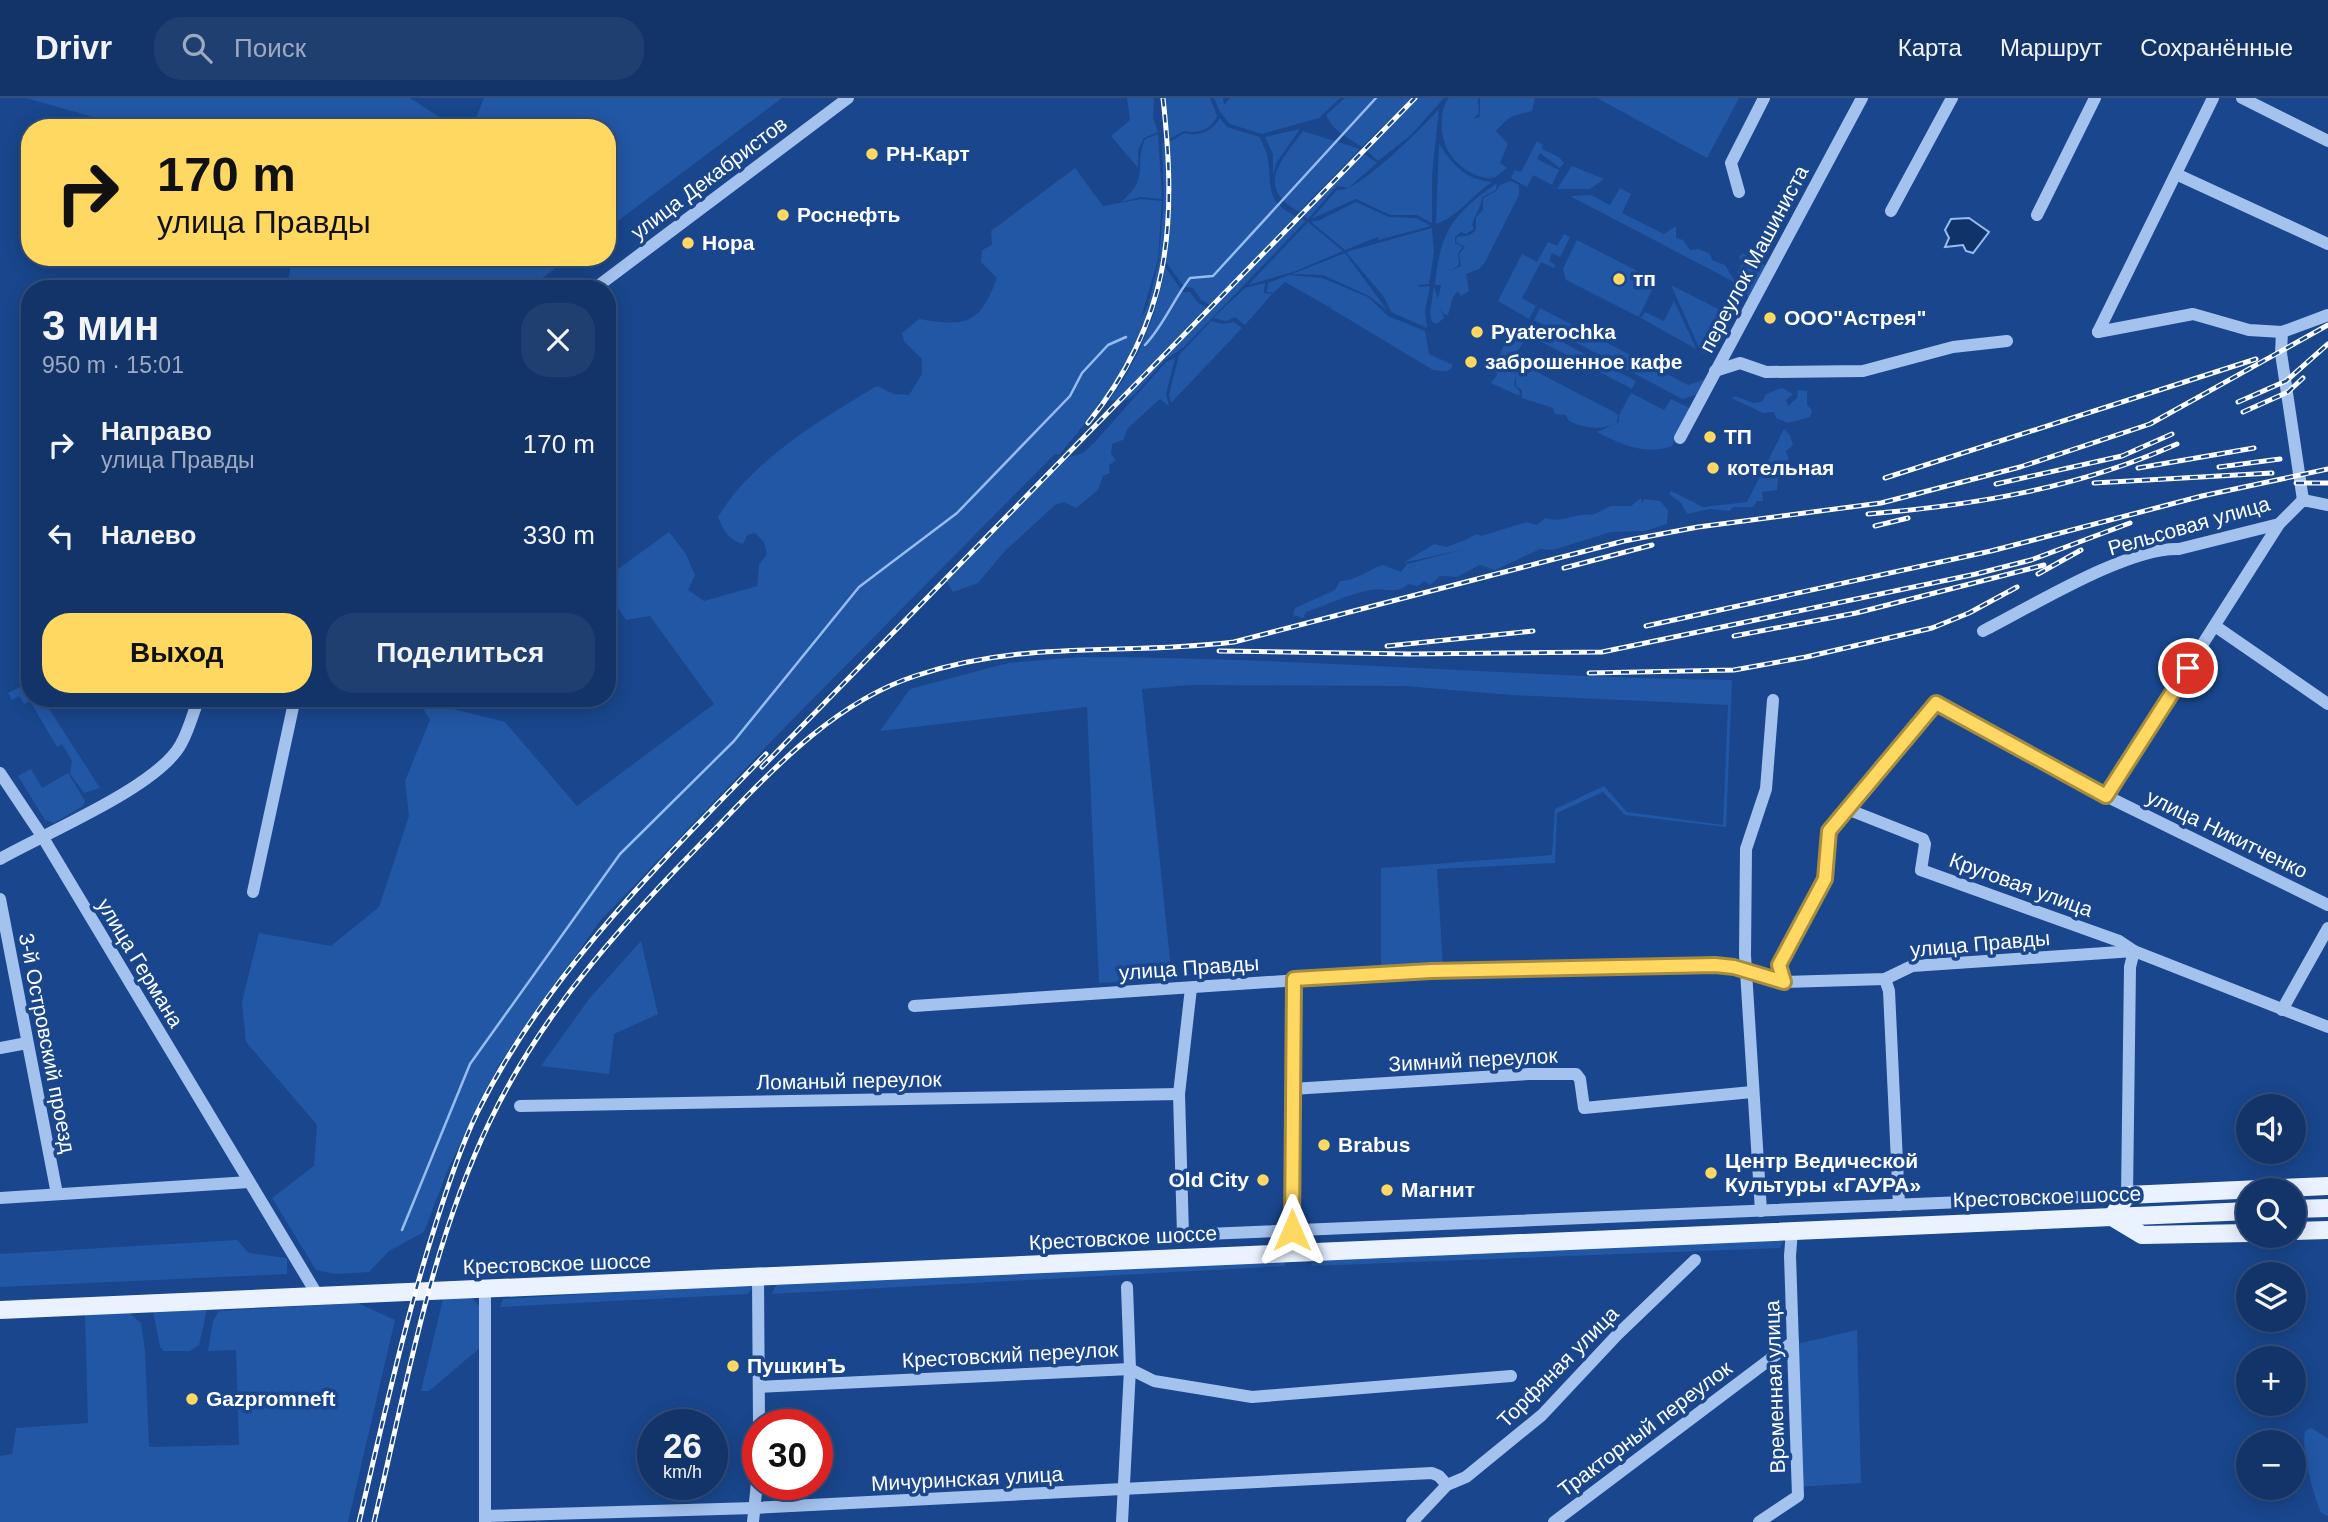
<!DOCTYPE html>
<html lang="ru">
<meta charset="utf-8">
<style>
:root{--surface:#133469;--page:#203f71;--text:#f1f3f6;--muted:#9daac0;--line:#324f7d;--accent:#ffd861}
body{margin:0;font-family:Helvetica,sans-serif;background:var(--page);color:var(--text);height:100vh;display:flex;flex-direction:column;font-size:26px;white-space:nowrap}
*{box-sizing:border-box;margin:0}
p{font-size:23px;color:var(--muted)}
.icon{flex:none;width:38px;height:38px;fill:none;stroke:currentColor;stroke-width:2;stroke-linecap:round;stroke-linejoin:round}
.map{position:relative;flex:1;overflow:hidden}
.sheet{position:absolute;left:21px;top:182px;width:595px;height:427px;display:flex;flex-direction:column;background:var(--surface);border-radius:28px;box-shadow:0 4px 18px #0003,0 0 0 2px var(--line)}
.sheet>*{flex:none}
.top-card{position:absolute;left:21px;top:21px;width:595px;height:147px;border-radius:28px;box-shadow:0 4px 18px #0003,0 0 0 2px var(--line);background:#ffd861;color:#111;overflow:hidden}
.fabs{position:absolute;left:2236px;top:996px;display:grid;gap:14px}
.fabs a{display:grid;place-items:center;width:70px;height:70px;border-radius:50%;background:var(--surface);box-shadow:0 4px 18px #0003,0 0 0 2px var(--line);font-size:35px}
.speed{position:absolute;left:637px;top:1311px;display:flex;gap:14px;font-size:35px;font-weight:700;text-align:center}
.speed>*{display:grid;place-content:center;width:91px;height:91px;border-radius:50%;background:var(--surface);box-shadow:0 4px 18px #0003,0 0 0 2px var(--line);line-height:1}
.speed small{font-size:18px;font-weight:400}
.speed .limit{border:10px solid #d22;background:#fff;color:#111}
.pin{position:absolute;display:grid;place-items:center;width:60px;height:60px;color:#fff;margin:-30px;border:4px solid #fff;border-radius:50%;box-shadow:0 2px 7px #0007}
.me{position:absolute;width:77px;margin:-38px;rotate:0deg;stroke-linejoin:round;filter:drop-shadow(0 0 5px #0008)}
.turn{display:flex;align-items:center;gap:24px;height:147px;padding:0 21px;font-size:32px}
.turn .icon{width:91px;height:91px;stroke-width:2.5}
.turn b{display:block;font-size:49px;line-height:60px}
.round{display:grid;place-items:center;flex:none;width:74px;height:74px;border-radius:28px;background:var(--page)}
.overview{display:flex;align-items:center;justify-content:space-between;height:119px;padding:0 21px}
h1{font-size:42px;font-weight:600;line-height:52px}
.button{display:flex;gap:14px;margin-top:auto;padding:14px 21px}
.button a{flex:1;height:80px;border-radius:28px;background:var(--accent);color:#111;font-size:28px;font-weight:600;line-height:80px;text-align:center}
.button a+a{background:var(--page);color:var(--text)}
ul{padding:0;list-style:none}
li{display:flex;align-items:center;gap:21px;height:91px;padding:0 21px}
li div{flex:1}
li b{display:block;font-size:26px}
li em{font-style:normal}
header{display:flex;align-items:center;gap:42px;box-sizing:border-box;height:98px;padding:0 35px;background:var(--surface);border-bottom:2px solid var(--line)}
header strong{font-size:33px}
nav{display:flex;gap:38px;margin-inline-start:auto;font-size:24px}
.search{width:490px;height:63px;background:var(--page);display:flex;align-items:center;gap:18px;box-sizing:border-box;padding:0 24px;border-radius:28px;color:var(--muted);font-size:26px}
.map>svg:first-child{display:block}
.green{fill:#2257a5}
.water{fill:#10336a;stroke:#96bcf0;stroke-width:2}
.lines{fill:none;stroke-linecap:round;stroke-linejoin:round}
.stream{stroke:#96bcf0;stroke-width:2.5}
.minor{stroke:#a4c2ee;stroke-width:12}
.major{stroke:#ebf2ff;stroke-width:18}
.rail-casing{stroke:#fff;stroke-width:5}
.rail{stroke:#19468c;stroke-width:2.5;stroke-dasharray:8;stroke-linecap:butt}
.route-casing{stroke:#a68c3f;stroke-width:18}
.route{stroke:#ffd861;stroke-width:12}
.poi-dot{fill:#ffd861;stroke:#19468c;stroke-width:2.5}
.labels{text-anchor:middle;stroke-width:7;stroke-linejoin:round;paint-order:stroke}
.poi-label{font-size:21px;font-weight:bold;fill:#fff;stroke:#19468c;text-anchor:start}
.street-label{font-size:21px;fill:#fff;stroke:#19468c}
</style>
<header>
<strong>Drivr</strong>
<div class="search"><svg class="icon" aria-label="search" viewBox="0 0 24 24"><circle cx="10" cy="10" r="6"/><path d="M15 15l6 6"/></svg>Поиск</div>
<nav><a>Карта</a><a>Маршрут</a><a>Сохранённые</a></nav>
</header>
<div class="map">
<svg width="2328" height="1424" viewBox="0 0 2328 1424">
<rect width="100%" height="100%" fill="#19468c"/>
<g class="green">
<polygon points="26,0 410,0 456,30 132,30"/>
<polygon points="484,0 782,0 607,131 607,30 472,30"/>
<polygon points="1127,0 1154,0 1153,20 1158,34 1144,40 1138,52 1138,70 1111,38 1130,22"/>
<path d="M1165,0H1210L1217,18C1211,32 1198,36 1184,33L1169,41Z"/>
<polygon points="1214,0 1223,0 1224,7 1230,0 1340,0 1319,20 1262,36 1230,26 1220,14"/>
<path d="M1345,0H1411L1362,49C1347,39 1334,34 1326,17Z"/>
<polygon points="1417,0 1444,0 1411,37 1378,63 1366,52"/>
<path d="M1449,0H1478L1479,15L1473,21L1480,19V0H1535L1532,13C1510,19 1511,17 1496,33L1508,46L1500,65L1507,70L1494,80L1488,78L1493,81C1461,78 1439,53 1442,21C1443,12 1443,7 1449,0Z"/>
<polygon points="1597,0 1739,0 1707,60"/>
<path d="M1439,11L1432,77V125L1417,117H1390L1356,101L1311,121L1337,92C1356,97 1424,28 1439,11Z"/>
<path d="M1220,20L1227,29L1260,39C1262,46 1267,53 1268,61C1272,90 1265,103 1296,118L1211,207L1201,202L1193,190L1184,189L1166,164L1172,97L1169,44L1185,35C1200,39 1212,33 1220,20Z"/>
<polygon points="1300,31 1277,64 1273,77 1273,56 1265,39"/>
<path d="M1303,33L1360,51L1299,114C1255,89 1280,64 1303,33Z"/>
<path d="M1158,36L1162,101L1141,99L1121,104C1151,79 1133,70 1145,41Z"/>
<polygon points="1537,43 1543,47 1542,51 1559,59 1564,65 1560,70 1540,55 1537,61 1559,72 1552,87 1533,77 1527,89 1511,80 1515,72 1521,74"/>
<polygon points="1167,44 1169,97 1163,164 1159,161 1164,99 1162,45"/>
<path d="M1439,46C1453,67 1466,82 1492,84C1472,97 1458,119 1436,126Z"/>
<polygon points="1363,55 1377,65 1348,90 1337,88 1308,121 1302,117"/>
<polygon points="1572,68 1604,81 1590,91 1557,91"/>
<path d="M1075,70L1103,108L1141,101L1162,103L1158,162L1141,220L1148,207L1159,163L1163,166C1152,214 1135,265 1103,304H1096L1101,306L1059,357L1055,356L1043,368L789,625L600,823L498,968L448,1071L424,1134L389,1153L369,1174L336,1176L316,1172L272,1100L314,1068L317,1027L246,944L242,904L259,835L331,848L379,809L409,718L405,683L430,622L418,602L505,624L577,708L714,606L650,518L626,522L607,494V479L669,434L686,456L695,477L688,492L704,503L757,488L759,467L767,456L764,444L755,435L747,437L743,446C729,442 723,432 718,419C753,361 820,322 877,288L894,296L909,297L922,276V261L904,243L902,235L919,221C967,229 980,226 997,180L981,164L982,152L992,147L991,133Z"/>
<path d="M1511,83L1519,87V97L1485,164L1479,171L1466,176L1469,193L1461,198L1458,193L1453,199L1448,217L1443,216L1438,206L1444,220L1437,226L1432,224L1430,215L1434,188L1438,201L1441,187H1435C1440,133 1453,116 1497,85L1496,92L1482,99C1481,110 1475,116 1472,127L1474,131L1466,136L1461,134L1455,139V145L1463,149L1458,155L1459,167L1450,173L1461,168L1459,156L1465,149L1456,144L1457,139L1470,137L1476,132V119L1483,112V100L1496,93L1500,87Z"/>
<polygon points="1620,90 1631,96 1622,115 1664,136 1676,128 1676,140 1683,142 1690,152 1699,151 1710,156 1712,162 1725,167 1736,185 1570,98 1591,97 1610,107"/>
<polygon points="1356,104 1389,119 1416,120 1431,128 1378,142 1378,139 1345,152 1311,124 1320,122"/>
<polygon points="1300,119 1306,123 1184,249 1165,262 1131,300 1123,303"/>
<polygon points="1308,124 1343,153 1296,173 1248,187"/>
<polygon points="1432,130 1434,154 1429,186 1419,187 1419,175 1419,189 1430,188 1425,213 1427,230 1391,214 1384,199 1346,154"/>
<polygon points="1564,136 1570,139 1560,159 1552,155 1549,163 1555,167 1554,170 1541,164 1522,200 1536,208 1529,221 1498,203 1522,156 1537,164 1548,144 1557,148"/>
<polygon points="1577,142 1647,178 1652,192 1639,219 1566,182 1563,171"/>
<polygon points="1345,155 1387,212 1369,198 1323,177 1292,176"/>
<polygon points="1742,155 1769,169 1750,204 1737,175 1743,163 1739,160"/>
<polygon points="292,159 570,159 528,191 287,191"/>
<path d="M1165,169L1183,194H1190L1198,205L1208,210L1119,302L1108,303C1138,266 1157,216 1165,169Z"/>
<path d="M1289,177L1322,180L1368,199L1388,218L1425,233L1429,256L1453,267C1449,277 1442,272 1433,272L1330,210L1331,206L1329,209L1285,184L1273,195L1267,194L1268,185Z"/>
<polygon points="1265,185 1264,195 1272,196 1245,227 1235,219 1226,223 1213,220 1245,190"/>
<polygon points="1671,187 1730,217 1708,257 1701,254"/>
<polygon points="1674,203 1696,250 1696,251 1641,220 1645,214 1664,223"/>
<polygon points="1540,210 1688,287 1705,281 1696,297 1682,301 1534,222"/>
<polygon points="1211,223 1223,226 1234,224 1242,230 1171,305 1169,297 1179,257"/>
<polygon points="1530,227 1636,283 1632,291 1517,231"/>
<polygon points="1512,232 1526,240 1509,267 1516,276 1514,287 1520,294 1519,298 1491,285 1497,277 1494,267"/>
<polygon points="1175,260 1166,296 1169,308 1160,301 1128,330 1123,342 1112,346 1111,356 1116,362 1109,367 1110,375 1103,378 1098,392 1076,410 1064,404 1055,407 1005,453 978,485 953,494 946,483 1068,359 1083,355 1093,346 1166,264"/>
<path d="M1518,264L1614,314L1618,317L1617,325C1600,333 1584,330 1569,323L1566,317L1555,316L1553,310L1522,300V292L1516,288V273L1510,267Z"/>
<polygon points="1782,290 1793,296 1786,302 1788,308 1797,300 1798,292 1807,293 1807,307 1812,312 1810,319 1788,325 1776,320 1774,314 1763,315 1731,300 1736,298 1753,305 1762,304 1766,296"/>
<path d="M1631,295L1664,312L1671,301L1691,311L1672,348C1646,358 1620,346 1597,334L1619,324V317Z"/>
<polygon points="1784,331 1790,337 1793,347 1786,353 1789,362 1783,366 1785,379 1778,380 1777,392 1762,394 1763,403 1757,403 1753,409 1734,409 1729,413 1710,411 1687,416 1681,405 1669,396 1671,393 1703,409 1747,404"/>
<path d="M1641,400L1642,406L1644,401L1660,403L1668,412L1667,426L1645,433L1611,434L1553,452L1540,451L1495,472L1480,467L1457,479L1440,478L1430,487L1424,483L1418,488L1408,486C1398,497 1384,489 1371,492C1348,496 1327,507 1306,514L1303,520L1293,517L1295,510L1335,492L1340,483C1358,482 1367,472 1383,467L1401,474L1407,466L1465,451L1403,465L1434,446L1447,449C1458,444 1467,442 1477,436L1481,438L1527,424L1537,427L1545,420C1562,426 1577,414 1592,417L1611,408H1631Z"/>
<path d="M1080,559C1298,559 1515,579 1732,582L1726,729L1625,717L1603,694L1557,715L1555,765L1437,771L1443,868L1381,870V770L1552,757L1555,711L1604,688L1627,714L1723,727L1728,607L1512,597L1405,588L1191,587L1142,591L1172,881L1099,885L1087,609L880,633L910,591L1008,565Z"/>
<polygon points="30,584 30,600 42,600 100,690 84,695 70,676 72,663 62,646 57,649 30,603 24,606 19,598 12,602 8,595"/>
<polygon points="31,671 42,690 68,675 85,703 83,708 54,725 45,722 18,678"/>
<polygon points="641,843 658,916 614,936 609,976 541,968 589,901"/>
<polygon points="1784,1141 1780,1150 1311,1168 1313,1162"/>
<polygon points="237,1142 249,1155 287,1160 287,1176 0,1189 0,1156"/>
<polygon points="1284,1162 1285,1168 772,1196 776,1187"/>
<polygon points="718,1188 753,1189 748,1196 500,1209 503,1201"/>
<polygon points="470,1198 482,1211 481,1249 429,1293 421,1293 443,1201"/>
<polygon points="358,1205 395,1222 348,1424 0,1424 0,1358 12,1356 16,1330 88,1325 85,1216 128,1214 141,1225 145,1253 149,1349 239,1347 236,1252 208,1253 213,1223 219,1213"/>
<polygon points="207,1211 199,1247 190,1253 164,1253 160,1249 153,1213"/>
<polygon points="1857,1232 1861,1385 1796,1389 1792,1247"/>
<path d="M2311,1330L2328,1340V1418L2321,1415C2313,1395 2301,1354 2305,1333Z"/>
</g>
<polygon class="water" points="1969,120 1989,134 1973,155 1966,153 1963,147 1945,149 1949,140 1945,132 1951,121"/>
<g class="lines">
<g class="stream">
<path d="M1145,247C1164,227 1173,202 1190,180L1213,178L1376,0"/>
<polyline points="402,1132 470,966 620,756 734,643 859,489 957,415 1070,298 1082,275 1108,247 1126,239"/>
</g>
<g class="minor">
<polyline points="2242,0 2328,43"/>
<polyline points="2176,76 2328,146"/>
<polyline points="1739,94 1731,65 1764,0"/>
<polyline points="1891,113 1952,0"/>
<polyline points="2037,117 2095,0"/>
<polyline points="594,191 848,0"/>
<polyline points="2098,234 2213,0"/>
<polyline points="2098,234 2193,216 2249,232 2282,234"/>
<polyline points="1715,273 1740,265 1766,274 1863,273 1953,249 2007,243"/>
<polyline points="1680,340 1862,0"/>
<polyline points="2303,402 2281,255 2282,234 2328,217"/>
<polyline points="2215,528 2328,606"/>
<path d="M1983,533C2031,509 2127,449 2179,451L2279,426L2303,402L2328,407"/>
<polyline points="0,675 42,738 318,1198"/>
<polyline points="2106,698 2279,426"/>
<path d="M0,761C45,735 158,689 181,646C189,632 193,615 199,600"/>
<polyline points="253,794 295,600"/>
<polyline points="0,801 57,1096"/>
<polyline points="1885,881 1889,893 1899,1107"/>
<polyline points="1784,884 1779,867 1825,781 1829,733 1936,605 2106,698 2328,807"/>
<polyline points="1191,890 1179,996 1183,1137 2127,1097 2130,869 2134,853 2119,843 1921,772 1925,746 1923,741 1847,711"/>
<polyline points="914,908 1431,873 1715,867 1734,868 1784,884 1885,881 1912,868 2134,853 2328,929"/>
<polyline points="2282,912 2328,830"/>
<polyline points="0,950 27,945"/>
<polyline points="1292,991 1529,976 1576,976 1580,981 1584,1010 1752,994"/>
<polyline points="520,1008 1179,996"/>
<polyline points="0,1100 249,1084"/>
<polyline points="1761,1113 1745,857 1746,751 1766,691 1773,602"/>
<polyline points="1293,1154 1295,881"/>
<polyline points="758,1180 759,1326"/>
<polyline points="485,1192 485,1424"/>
<polyline points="759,1289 1130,1271 1154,1283 1252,1299 1511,1278"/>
<polyline points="485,1418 754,1410 1432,1375 1439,1378 1447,1387"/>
<polyline points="753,1424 758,1374"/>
<polyline points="1122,1424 1130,1271 1127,1189"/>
<polyline points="1412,1424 1447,1387 1466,1379 1542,1317 1617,1237 1695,1162"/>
<polyline points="1554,1424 1793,1244"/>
<polyline points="1759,1424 1798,1398 1790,1158 1792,1132"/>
</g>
<g class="major">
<polyline points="2294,1111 2328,1110"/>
<polyline points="2112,1119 2127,1097 2328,1088"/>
<polyline points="2112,1119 2142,1137 2249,1135"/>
<polyline points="2294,1133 2328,1132"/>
<polyline points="0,1212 2249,1113"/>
</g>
<defs>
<g id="rail">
<polyline points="2238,304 2286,283 2328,246"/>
<polyline points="2243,314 2288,294 2303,280"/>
<path d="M1088,325C1171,222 1177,127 1163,0"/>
<polyline points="2219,369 2280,361"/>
<polyline points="2138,370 2254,350"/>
<polyline points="1885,380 2256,261"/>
<polyline points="2094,385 2272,375"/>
<polyline points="2296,385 2328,385"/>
<polyline points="1996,386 2122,358 2172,336"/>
<path d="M1868,416C1976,407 2078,390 2177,346"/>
<polyline points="1875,428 1908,420"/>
<polyline points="1564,470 1652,447"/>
<polyline points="2038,476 2081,452"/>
<polyline points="1646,528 1991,453 2202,398 2328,371"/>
<polyline points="1734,538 1856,515 2044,467"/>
<polyline points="1387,548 1533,533"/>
<polyline points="1219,553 1410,556 1602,554 1976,476 2031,462 2130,425"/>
<polyline points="1589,575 1734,572 1806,559 1932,530 1969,515 2017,489"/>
<polyline points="762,669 1415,0"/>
<path d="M359,1424C383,1323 405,1221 437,1122C449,1085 461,1048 478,1013C547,875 660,765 766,656"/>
<path d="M374,1424C406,1290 430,1148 490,1023C546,906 631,817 720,726C776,668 836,604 915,578C1026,541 1122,558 1234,544L1624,443L1698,429L1881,405L2020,369L2150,326L2328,227"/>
</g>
</defs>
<use href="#rail" class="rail-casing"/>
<use href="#rail" class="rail"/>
</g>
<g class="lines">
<defs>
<polyline id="route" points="1292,1132 1294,881 1431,873 1715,867 1734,869 1784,884 1779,867 1825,781 1829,733 1936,605 2106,698 2188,570"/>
</defs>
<use href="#route" class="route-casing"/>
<use href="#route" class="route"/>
</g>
<g class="poi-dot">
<circle cx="872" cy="56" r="7"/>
<circle cx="783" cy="117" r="7"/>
<circle cx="688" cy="145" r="7"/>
<circle cx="1619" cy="181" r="7"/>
<circle cx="1770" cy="220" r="7"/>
<circle cx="1477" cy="234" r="7"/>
<circle cx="1471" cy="264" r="7"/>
<circle cx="1710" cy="339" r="7"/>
<circle cx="1713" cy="370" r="7"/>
<circle cx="1324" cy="1047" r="7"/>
<circle cx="1711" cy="1075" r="7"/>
<circle cx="1263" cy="1082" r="7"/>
<circle cx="1387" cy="1092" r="7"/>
<circle cx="733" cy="1268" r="7"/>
<circle cx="192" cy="1301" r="7"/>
</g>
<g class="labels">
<g class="poi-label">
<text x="886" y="63">РН-Карт</text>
<text x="797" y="124">Роснефть</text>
<text x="702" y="152">Нора</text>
<text x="1633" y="188">тп</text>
<text x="1784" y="227">ООО"Астрея"</text>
<text x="1491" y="241">Pyaterochka</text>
<text x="1485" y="271">заброшенное кафе</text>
<text x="1724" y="346">ТП</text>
<text x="1727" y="377">котельная</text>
<text x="1338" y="1054">Brabus</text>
<text x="1725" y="1070">Центр Ведической<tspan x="1725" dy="24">Культуры «ГАУРА»</tspan></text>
<text x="1249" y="1089" text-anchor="end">Old City</text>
<text x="1401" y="1099">Магнит</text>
<text x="747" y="1275">ПушкинЪ</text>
<text x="206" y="1308">Gazpromneft</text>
</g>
<g class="street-label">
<text transform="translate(709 80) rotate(-37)" y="7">улица Декабристов</text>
<text transform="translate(1754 161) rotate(-62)" y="7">переулок Машиниста</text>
<text transform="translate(2189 428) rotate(-16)" y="7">Рельсовая улица</text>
<text transform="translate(2227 736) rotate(26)" y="7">улица Никитченко</text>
<text transform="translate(2021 787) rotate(20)" y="7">Круговая улица</text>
<text transform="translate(1980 846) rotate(-5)" y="7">улица Правды</text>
<text transform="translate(140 865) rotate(59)" y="7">улица Германа</text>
<text transform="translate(1189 870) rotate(-4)" y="7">улица Правды</text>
<text transform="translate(47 945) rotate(79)" y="7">3-й Островский проезд</text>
<text transform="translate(1473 962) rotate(-3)" y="7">Зимний переулок</text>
<text transform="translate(849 983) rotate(-1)" y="7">Ломаный переулок</text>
<text transform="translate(2047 1099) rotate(-2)" y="7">Крестовское шоссе</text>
<text transform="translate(1123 1140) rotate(-3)" y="7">Крестовское шоссе</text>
<text transform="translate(557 1166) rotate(-2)" y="7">Крестовское шоссе</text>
<text transform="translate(1010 1257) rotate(-3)" y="7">Крестовский переулок</text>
<text transform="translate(1558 1269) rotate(-45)" y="7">Торфяная улица</text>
<text transform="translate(1775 1289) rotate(-92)" y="7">Временная улица</text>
<text transform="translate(1645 1331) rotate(-37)" y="7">Тракторный переулок</text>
<text transform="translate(967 1381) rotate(-3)" y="7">Мичуринская улица</text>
</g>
</g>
</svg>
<div class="fabs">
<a><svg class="icon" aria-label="sound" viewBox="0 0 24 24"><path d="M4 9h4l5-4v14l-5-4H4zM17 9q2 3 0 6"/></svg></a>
<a><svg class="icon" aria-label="search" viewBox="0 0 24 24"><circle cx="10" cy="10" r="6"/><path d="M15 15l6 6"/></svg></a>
<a><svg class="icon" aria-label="layers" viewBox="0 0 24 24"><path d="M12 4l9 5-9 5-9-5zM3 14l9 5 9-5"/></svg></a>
<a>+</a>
<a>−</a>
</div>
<div class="speed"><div>26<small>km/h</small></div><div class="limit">30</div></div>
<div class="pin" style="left:2188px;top:570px;background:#d93025"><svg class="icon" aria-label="arrive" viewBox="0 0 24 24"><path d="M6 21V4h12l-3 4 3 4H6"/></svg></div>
<svg class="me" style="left:1292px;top:1132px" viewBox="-20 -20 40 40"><path d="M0-17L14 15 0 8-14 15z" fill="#ffd861" stroke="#fff" stroke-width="4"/></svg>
<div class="top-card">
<div class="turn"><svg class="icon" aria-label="right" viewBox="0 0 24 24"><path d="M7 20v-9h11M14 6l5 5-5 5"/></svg><div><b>170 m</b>улица Правды</div></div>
</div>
<section class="sheet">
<div class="overview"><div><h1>3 мин</h1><p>950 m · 15:01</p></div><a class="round"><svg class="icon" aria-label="close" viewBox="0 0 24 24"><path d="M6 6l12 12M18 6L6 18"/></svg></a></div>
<ul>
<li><svg class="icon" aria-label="right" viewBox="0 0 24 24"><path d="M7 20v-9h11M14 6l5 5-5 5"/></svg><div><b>Направо</b><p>улица Правды</p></div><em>170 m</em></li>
<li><svg class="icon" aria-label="left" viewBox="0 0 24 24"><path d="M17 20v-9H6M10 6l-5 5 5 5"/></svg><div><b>Налево</b></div><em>330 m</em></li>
</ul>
<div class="button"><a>Выход</a><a>Поделиться</a></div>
</section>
</div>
